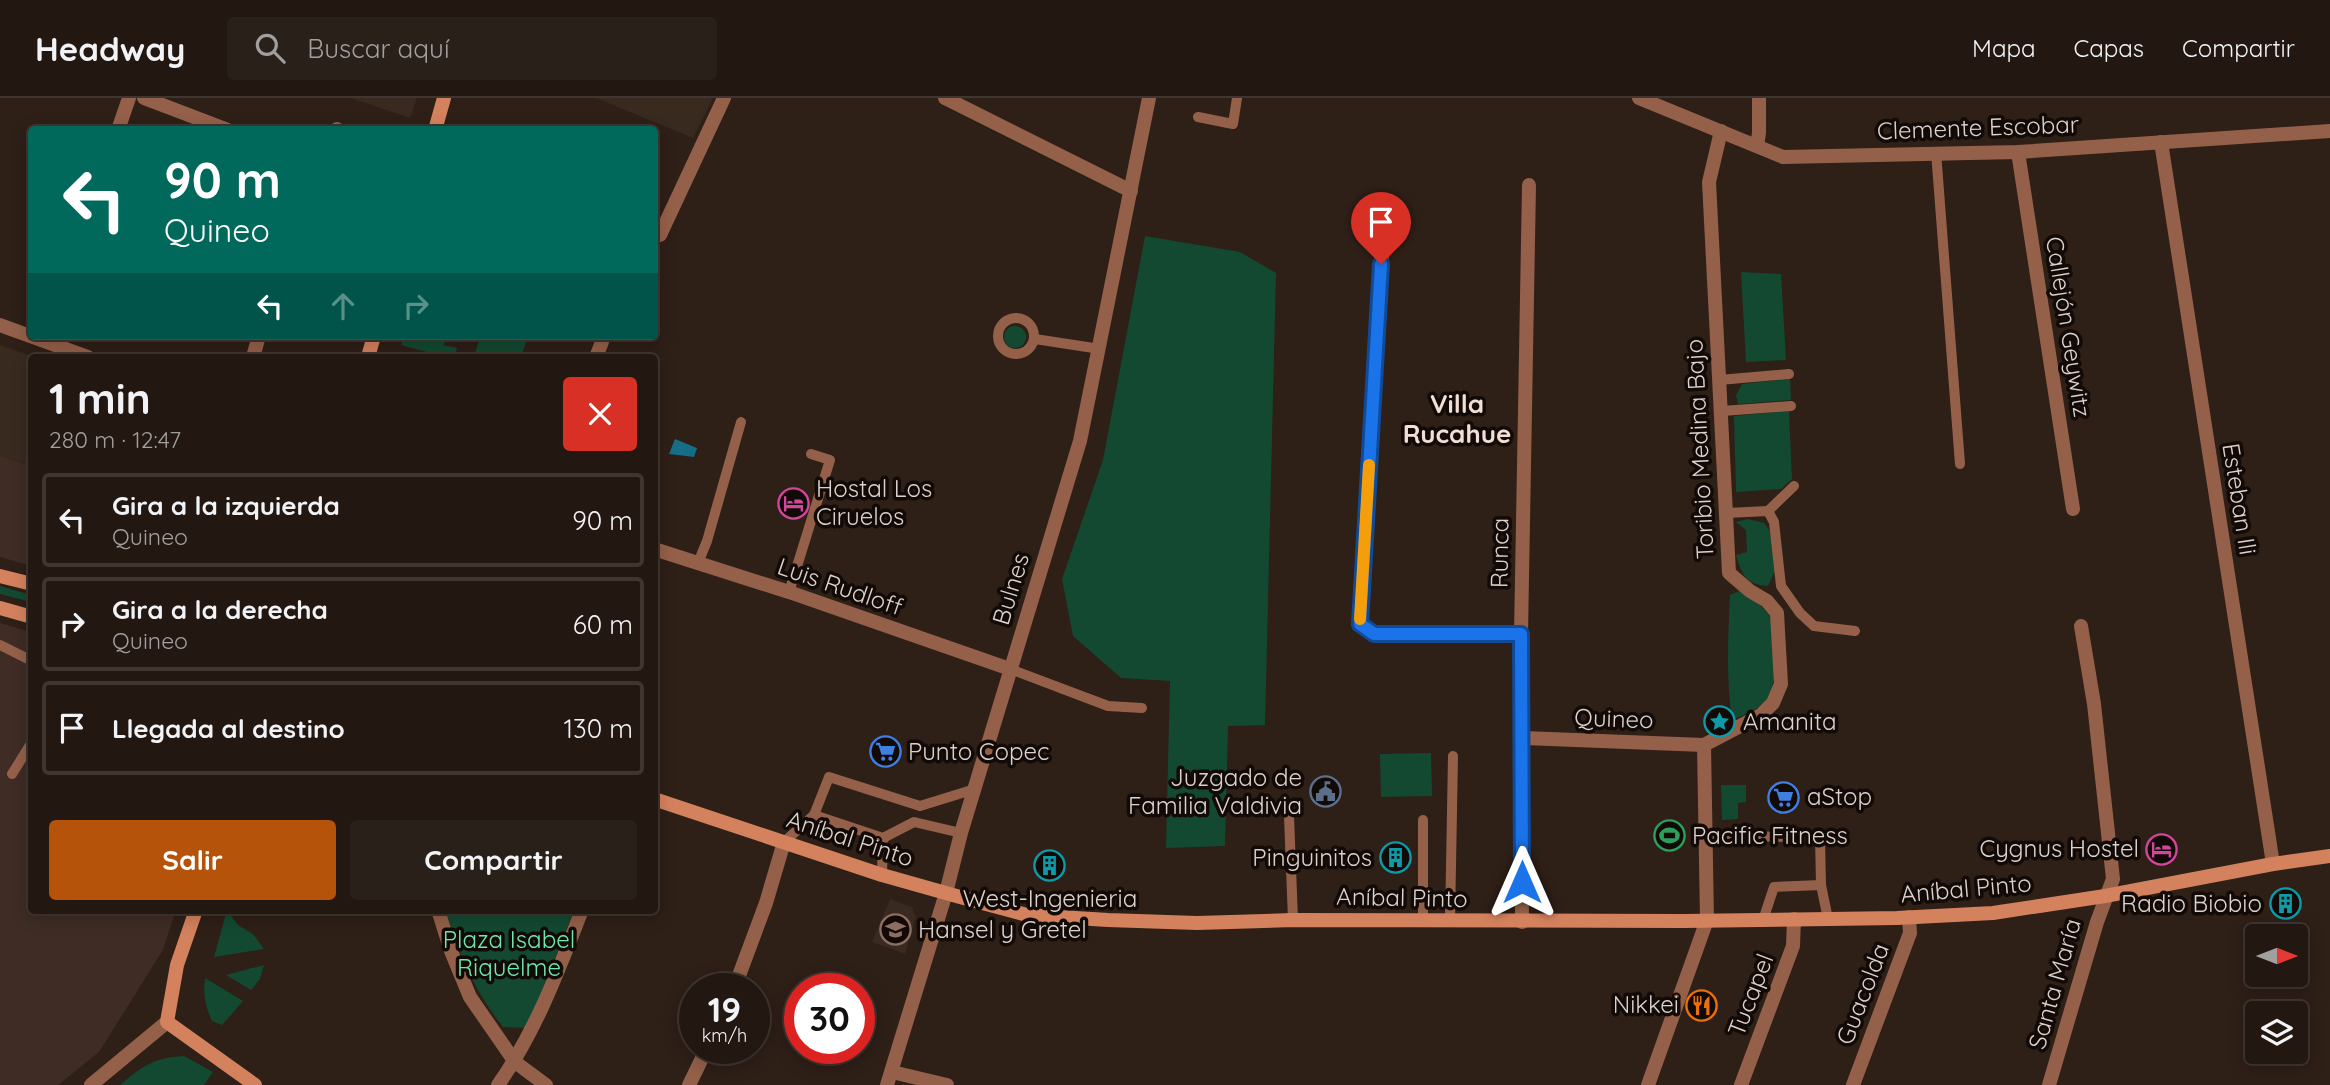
<!DOCTYPE html>
<html lang="es">
<meta charset="utf-8">
<style>
:root{--surface:#221711;--page:#2a201a;--text:#f1f3f6;--muted:#a29f9f;--line:#3f3631;--accent:#b45309}
body{margin:0;font-family:Quicksand,sans-serif;background:var(--page);color:var(--text);height:100vh;display:flex;flex-direction:column;font-size:26px;white-space:nowrap}
*{box-sizing:border-box;margin:0}
p{font-size:23px;color:var(--muted)}
.icon{flex:none;width:38px;height:38px;fill:none;stroke:currentColor;stroke-width:2;stroke-linecap:round;stroke-linejoin:round}
.map{position:relative;flex:1;overflow:hidden}
.sheet{position:absolute;left:28px;top:256px;width:630px;height:560px;display:flex;flex-direction:column;background:var(--surface);border-radius:7px;box-shadow:0 4px 18px #0003,0 0 0 2px var(--line)}
.sheet>*{flex:none}
.hud{position:absolute;left:28px;top:28px;width:630px;height:214px;border-radius:7px;box-shadow:0 4px 18px #0003,0 0 0 2px var(--line);background:#00695c;color:#fff;overflow:hidden}
.needle{width:46px;rotate:90deg}
.tools{position:absolute;left:2245px;top:826px;display:grid;gap:14px}
.tools a{display:grid;place-items:center;width:63px;height:63px;border-radius:7px;background:var(--surface);box-shadow:0 4px 18px #0003,0 0 0 2px var(--line);font-size:35px}
.speed{position:absolute;left:679px;top:875px;display:flex;gap:14px;font-size:35px;font-weight:700;text-align:center}
.speed>*{display:grid;place-content:center;width:91px;height:91px;border-radius:50%;background:var(--surface);box-shadow:0 4px 18px #0003,0 0 0 2px var(--line);line-height:1}
.speed small{font-size:18px;font-weight:400}
.speed .limit{border:10px solid #d22;background:#fff;color:#111}
.pin{position:absolute;display:grid;place-items:center;width:60px;height:60px;color:#fff;margin:-72px -30px;border-radius:50% 50% 50% 0;rotate:-45deg;box-shadow:0 0 7px #0007}
.pin .icon{rotate:45deg}
.me{position:absolute;width:77px;margin:-38px;rotate:0deg;stroke-linejoin:round;filter:drop-shadow(0 0 5px #0008)}
.turn{display:flex;align-items:center;gap:24px;height:147px;padding:0 21px;font-size:32px}
.turn .icon{width:91px;height:91px;stroke-width:2.5}
.turn b{display:block;font-size:49px;line-height:60px}
.lanes{display:flex;align-items:center;height:66px;padding:0 21px;background:#0003;justify-content:center;gap:35px;direction:ltr}
.lanes .off{opacity:.35}
.round{display:grid;place-items:center;flex:none;width:74px;height:74px;border-radius:7px;background:var(--page)}
.headline{display:flex;align-items:center;justify-content:space-between;height:119px;padding:0 21px}
h1{font-size:42px;font-weight:700;line-height:52px}
.cta{display:flex;gap:14px;margin-top:auto;padding:14px 21px}
.cta a{flex:1;height:80px;border-radius:7px;background:var(--accent);color:#fff;font-size:28px;font-weight:700;line-height:80px;text-align:center}
.cta a+a{background:var(--page);color:var(--text)}
ul{padding:0;list-style:none}
li{display:flex;align-items:center;gap:21px;height:94px;margin:0 14px 10px;padding:0 7px;border:4px solid var(--line);border-radius:7px}
li div{flex:1}
li b{display:block;font-size:26px}
li em{font-style:normal}
header{display:flex;align-items:center;gap:42px;box-sizing:border-box;height:98px;padding:0 35px;background:var(--surface);border-bottom:2px solid var(--line)}
header strong{font-size:33px}
nav{display:flex;gap:38px;margin-inline-start:auto;font-size:24px}
.search{width:490px;height:63px;background:var(--page);display:flex;align-items:center;gap:18px;box-sizing:border-box;padding:0 24px;border-radius:7px;color:var(--muted);font-size:26px}
.map>svg:first-child{display:block}
.education{fill:#382a1f}
.medical{fill:#3e2c25}
.green{fill:#134931}
.water{fill:#166d87}
.lines{fill:none;stroke-linecap:round;stroke-linejoin:round}
.lane{stroke:#946049;stroke-width:10}
.street{stroke:#946049;stroke-width:14}
.secondary{stroke:#d4825d;stroke-width:14}
.route-casing{stroke:#114b97;stroke-width:18}
.route{stroke:#1a73e8;stroke-width:12}
.slow{stroke:#f59e0b;stroke-width:12}
.labels{text-anchor:middle;stroke-width:7;stroke-linejoin:round;paint-order:stroke}
.street-label{font-size:24px;fill:#dcd1cc;stroke:#110a07}
.poi-label{font-size:24px;fill:#dcd1cc;stroke:#110a07;text-anchor:start}
.park-label{font-size:24px;fill:#6fe8ae;stroke:#110a07}
.neighbourhood-label{font-size:26px;font-weight:bold;fill:#f3ded3;stroke:#110a07}
</style>
<header>
<strong>Headway</strong>
<div class="search"><svg class="icon" aria-label="search" viewBox="0 0 24 24"><circle cx="10" cy="10" r="6"/><path d="M15 15l6 6"/></svg>Buscar aquí</div>
<nav><a>Mapa</a><a>Capas</a><a>Compartir</a></nav>
</header>
<div class="map">
<svg width="2330" height="987" viewBox="0 0 2330 987">
<rect width="100%" height="100%" fill="#2e1f17"/>
<g class="education">
<polygon points="351,0 417,0 410,20"/>
<polygon points="596,0 713,0 693,40"/>
<polygon points="0,247 34,259 32,259 31,368 0,358"/>
<polygon points="890,801 912,809 916,819 905,856 872,844"/>
</g>
<g class="medical">
<polygon points="0,358 31,368 31,468 0,459"/>
<polygon points="0,525 31,534 32,812 176,812 163,852 99,954 58,987 0,987"/>
</g>
<g class="green">
<polygon points="1145,138 1240,154 1276,175 1265,627 1228,628 1225,748 1166,750 1170,583 1121,580 1073,538 1062,481 1103,362"/>
<polygon points="1741,174 1781,176 1786,262 1746,264"/>
<circle cx="1015" cy="239" r="11"/>
<polygon points="404,238 446,238 444,247 457,250 456,254 473,259 445,259 401,247"/>
<polygon points="480,238 528,238 521,259 474,259"/>
<polygon points="1790,281 1791,302 1738,306 1736,297 1742,286"/>
<polygon points="1789,313 1792,381 1781,391 1736,394 1734,318"/>
<path d="M1748,421L1764,425L1770,433L1775,473L1768,488C1745,486 1743,478 1736,457L1747,454L1746,432L1736,424Z"/>
<polygon points="0,488 31,497 31,504 0,496"/>
<path d="M1739,493C1749,500 1762,506 1769,517C1778,533 1778,589 1766,603C1758,612 1743,617 1732,622C1726,580 1728,539 1730,497Z"/>
<polygon points="1431,655 1432,698 1381,699 1380,656"/>
<polygon points="1721,687 1746,687 1746,704 1738,705 1738,721 1722,722"/>
<polygon points="227,812 238,827 253,836 264,851 214,859"/>
<path d="M446,812H574L527,930L503,929C475,894 458,855 446,812Z"/>
<polygon points="264,867 260,881 251,892 226,877"/>
<path d="M205,880L243,903L222,927L212,923C205,907 203,897 205,880Z"/>
<path d="M184,958L213,974L204,987H120C142,968 153,960 184,958Z"/>
</g>
<polygon class="water" points="675,341 697,350 694,359 669,356"/>
<g class="lines">
<g class="lane">
<polyline points="1198,19 1233,26 1237,0"/>
<polyline points="1936,54 1960,366"/>
<circle cx="1016" cy="238" r="18"/>
<polyline points="1035,241 1100,251"/>
<polyline points="1719,282 1789,276"/>
<polyline points="1722,313 1791,308"/>
<polyline points="1768,413 1794,388"/>
<polyline points="1727,415 1768,413 1774,424 1781,488 1800,515 1814,528 1855,533"/>
<polyline points="698,465 707,443 741,324"/>
<polyline points="789,494 830,362 811,356"/>
<polyline points="0,547 32,563"/>
<polyline points="1010,571 1108,608 1142,610"/>
<polyline points="12,676 32,644"/>
<polyline points="814,717 829,679 920,708 975,691"/>
<polyline points="1289,718 1293,822"/>
<polyline points="1423,722 1423,822"/>
<polyline points="1706,738 1820,739 1821,787"/>
<polyline points="883,740 914,724 961,735"/>
<polyline points="784,744 814,717 883,740 882,777"/>
<polyline points="1763,822 1774,789 1821,787 1828,821"/>
<polyline points="1450,823 1453,658"/>
</g>
<g class="street">
<polyline points="144,0 228,32"/>
<polyline points="945,0 1131,93"/>
<polyline points="1639,0 1783,59 2018,54 2330,33"/>
<polyline points="118,32 129,0"/>
<polyline points="337,32 337,31"/>
<polyline points="2161,44 2273,766"/>
<polyline points="1757,48 1759,35 1759,0"/>
<polyline points="2018,54 2073,411"/>
<polyline points="660,137 724,0"/>
<polyline points="1383,138 1360,526 1374,536 1521,536"/>
<polyline points="0,227 88,259"/>
<polyline points="253,259 259,238"/>
<polyline points="596,259 602,244"/>
<polyline points="654,451 789,494 1010,571"/>
<polyline points="1522,640 1704,647 1761,617 1773,605 1781,586 1777,515 1767,503 1750,493 1729,475 1709,84 1721,33"/>
<polyline points="438,812 451,853 470,899 515,964 546,987"/>
<polyline points="1522,824 1521,536 1529,87"/>
<polyline points="734,891 766,805 784,744"/>
<polyline points="892,974 947,987"/>
<polyline points="91,987 167,924"/>
<path d="M498,987C536,933 558,873 582,812"/>
<polyline points="689,987 707,950"/>
<polyline points="887,987 946,795 961,735 1080,343 1149,0"/>
<polyline points="1648,987 1707,822 1704,647"/>
<polyline points="1741,987 1793,848 1794,821"/>
<polyline points="1853,987 1910,835 1909,819"/>
<polyline points="2049,987 2097,824 2113,781 2094,606 2081,528"/>
</g>
<g class="secondary">
<polyline points="435,32 444,0"/>
<polyline points="368,259 374,238"/>
<polyline points="0,478 32,486"/>
<polyline points="0,510 32,519"/>
<polyline points="654,701 882,777 960,799 1027,817 1108,822 1197,825 1293,822 1683,823 1897,820 1993,815 2105,798 2273,766 2330,758"/>
<polyline points="196,812 177,867 167,924 255,987"/>
</g>
</g>
<g class="lines">
<defs>
<polyline id="route" points="1381,166 1360,526 1374,536 1521,536 1522,784"/>
</defs>
<use href="#route" class="route-casing"/>
<use href="#route" class="route"/>
<polyline class="slow" points="1360,521 1369,367"/>
</g>
<defs>
<symbol id="hotel-ring" viewBox="-11 -11 22 22"><circle r="9.5" fill="#110a07" stroke="#d1479c" stroke-width="1.5"/><path d="M-6-4.5h1.5V1H6V5H4.5V3h-9V5H-6ZM-4 0a1.8 1.8 0 1 1 3.6 0ZM.5 0V-2.5h3Q6-2.5 6 0Z" fill="#d1479c"/></symbol>
<symbol id="sight-ring" viewBox="-11 -11 22 22"><circle r="9.5" fill="#110a07" stroke="#0f9aa8" stroke-width="1.5"/><path d="M0-6L1.8-2.2L6-1.7L2.9 1.2L3.7 5.4L0 3.3L-3.7 5.4L-2.9 1.2L-6-1.7L-1.8-2.2Z" fill="#0f9aa8"/></symbol>
<symbol id="supermarket-ring" viewBox="-11 -11 22 22"><circle r="9.5" fill="#110a07" stroke="#3f7fe0" stroke-width="1.5"/><path d="M-6-5.5h2.5l.6 2H6L4.5 2H-2.5L-4.4-4H-6ZM-1.5 3.2a1.3 1.3 0 1 0 .1 0ZM3 3.2a1.3 1.3 0 1 0 .1 0Z" fill="#3f7fe0"/></symbol>
<symbol id="civic-ring" viewBox="-11 -11 22 22"><circle r="9.5" fill="#110a07" stroke="#5c6f8a" stroke-width="1.5"/><path d="M-.6-6.5H3V-4.5H.6V-3L4-1V1h2V6H-6V1h2V-1L-.6-3ZM-1.2 2.5V6h2.4V2.5Z" fill="#5c6f8a"/></symbol>
<symbol id="stadium-ring" viewBox="-11 -11 22 22"><circle r="9.5" fill="#110a07" stroke="#2e9e5b" stroke-width="1.5"/><path d="M0-5a6.5 5 0 1 0 0 10a6.5 5 0 1 0 0-10ZM-3.5-1.8h7v3.6h-7Z" fill="#2e9e5b"/></symbol>
<symbol id="building-ring" viewBox="-11 -11 22 22"><circle r="9.5" fill="#110a07" stroke="#0f9aa8" stroke-width="1.5"/><path d="M-4-6H4V6H1V3H-1V6H-4ZM-2.5-4.3h1.7v1.8h-1.7ZM.8-4.3h1.7v1.8H.8ZM-2.5-1h1.7V.8h-1.7ZM.8-1h1.7V.8H.8Z" fill="#0f9aa8"/></symbol>
<symbol id="school-ring" viewBox="-11 -11 22 22"><circle r="9.5" fill="#110a07" stroke="#8d6e63" stroke-width="1.5"/><path d="M0-5L7-2L0 1L-7-2ZM-4 1L0 2.5L4 1V4Q0 6-4 4Z" fill="#8d6e63"/></symbol>
<symbol id="restaurant-ring" viewBox="-11 -11 22 22"><circle r="9.5" fill="#110a07" stroke="#e8710a" stroke-width="1.5"/><path d="M-5-6h1v4h1v-4h1v4h1v-4h1v5L-1.5 .5V6h-2V.5L-5-1ZM5-6V6H3V1.5H1.5Q1.5-4 5-6Z" fill="#e8710a"/></symbol>
</defs>
<g fill-rule="evenodd">
<use href="#hotel-ring" x="776" y="388" width="35" height="35"/>
<use href="#sight-ring" x="1702" y="606" width="35" height="35"/>
<use href="#supermarket-ring" x="868" y="636" width="35" height="35"/>
<use href="#civic-ring" x="1308" y="676" width="35" height="35"/>
<use href="#supermarket-ring" x="1766" y="682" width="35" height="35"/>
<use href="#stadium-ring" x="1652" y="720" width="35" height="35"/>
<use href="#hotel-ring" x="2144" y="734" width="35" height="35"/>
<use href="#building-ring" x="1378" y="742" width="35" height="35"/>
<use href="#building-ring" x="1032" y="750" width="35" height="35"/>
<use href="#building-ring" x="2268" y="788" width="35" height="35"/>
<use href="#school-ring" x="878" y="814" width="35" height="35"/>
<use href="#restaurant-ring" x="1684" y="890" width="35" height="35"/>
</g>
<g class="labels">
<g class="street-label">
<text transform="translate(1978 30) rotate(-2)" y="8">Clemente Escobar</text>
<text transform="translate(2068 229) rotate(81)" y="8">Callejón Geywitz</text>
<text transform="translate(1700 351) rotate(-93)" y="8">Toribio Medina Bajo</text>
<text transform="translate(2239 401) rotate(81)" y="8">Esteban Ili</text>
<text transform="translate(1500 455) rotate(-89)" y="8">Runca</text>
<text transform="translate(840 489) rotate(19)" y="8">Luis Rudloff</text>
<text transform="translate(1011 491) rotate(-73)" y="8">Bulnes</text>
<text transform="translate(1614 621) rotate(2)" y="8">Quineo</text>
<text transform="translate(850 741) rotate(18)" y="8">Aníbal Pinto</text>
<text transform="translate(1966 791) rotate(-5)" y="8">Aníbal Pinto</text>
<text transform="translate(1402 800) rotate(1)" y="8">Aníbal Pinto</text>
<text transform="translate(2055 886) rotate(-74)" y="8">Santa María</text>
<text transform="translate(1863 896) rotate(-69)" y="8">Guacolda</text>
<text transform="translate(1751 897) rotate(-69)" y="8">Tucapel</text>
</g>
<g class="poi-label">
<text x="816" y="399">Hostal Los<tspan x="816" dy="28">Ciruelos</tspan></text>
<text x="1743" y="632">Amanita</text>
<text x="908" y="662">Punto Copec</text>
<text x="1302" y="688" text-anchor="end">Juzgado de<tspan x="1302" dy="28">Familia Valdivia</tspan></text>
<text x="1807" y="707">aStop</text>
<text x="1692" y="746">Pacific Fitness</text>
<text x="2139" y="759" text-anchor="end">Cygnus Hostel</text>
<text x="1372" y="768" text-anchor="end">Pinguinitos</text>
<text x="1050" y="809" text-anchor="middle">West-Ingenieria</text>
<text x="2262" y="814" text-anchor="end">Radio Biobio</text>
<text x="918" y="840">Hansel y Gretel</text>
<text x="1679" y="915" text-anchor="end">Nikkei</text>
</g>
<g class="park-label">
<text x="509" y="850">Plaza Isabel<tspan x="509" dy="28">Riquelme</tspan></text>
</g>
<g class="neighbourhood-label">
<text x="1457" y="315">Villa<tspan x="1457" dy="30">Rucahue</tspan></text>
</g>
</g>
</svg>
<div class="tools">
<a><svg class="needle" viewBox="-14 -14 28 28"><path d="M0-13l5 13h-10z" fill="#e53935"/><path d="M0 13l5-13h-10z" fill="#a29f9f"/></svg></a>
<a><svg class="icon" aria-label="layers" viewBox="0 0 24 24"><path d="M12 4l9 5-9 5-9-5zM3 14l9 5 9-5"/></svg></a>
</div>
<div class="speed"><div>19<small>km/h</small></div><div class="limit">30</div></div>
<div class="pin" style="left:1381px;top:166px;background:#d93025"><svg class="icon" aria-label="arrive" viewBox="0 0 24 24"><path d="M6 21V4h12l-3 4 3 4H6"/></svg></div>
<svg class="me" style="left:1522px;top:784px" viewBox="-20 -20 40 40"><path d="M0-17L14 15 0 8-14 15z" fill="#1a73e8" stroke="#fff" stroke-width="4"/></svg>
<div class="hud">
<div class="turn"><svg class="icon" aria-label="left" viewBox="0 0 24 24"><path d="M17 20v-9H6M10 6l-5 5 5 5"/></svg><div><b>90 m</b>Quineo</div></div>
<div class="lanes"><svg class="icon" aria-label="left" viewBox="0 0 24 24"><path d="M17 20v-9H6M10 6l-5 5 5 5"/></svg><svg class="icon off" aria-label="ahead" viewBox="0 0 24 24"><path d="M12 20V5M6 11l6-6 6 6"/></svg><svg class="icon off" aria-label="right" viewBox="0 0 24 24"><path d="M7 20v-9h11M14 6l5 5-5 5"/></svg></div>
</div>
<section class="sheet">
<div class="headline"><div><h1>1 min</h1><p>280 m · 12:47</p></div><a class="round" style="background:#d93025;color:#fff"><svg class="icon" aria-label="close" viewBox="0 0 24 24"><path d="M6 6l12 12M18 6L6 18"/></svg></a></div>
<ul>
<li><svg class="icon" aria-label="left" viewBox="0 0 24 24"><path d="M17 20v-9H6M10 6l-5 5 5 5"/></svg><div><b>Gira a la izquierda</b><p>Quineo</p></div><em>90 m</em></li>
<li><svg class="icon" aria-label="right" viewBox="0 0 24 24"><path d="M7 20v-9h11M14 6l5 5-5 5"/></svg><div><b>Gira a la derecha</b><p>Quineo</p></div><em>60 m</em></li>
<li><svg class="icon" aria-label="arrive" viewBox="0 0 24 24"><path d="M6 21V4h12l-3 4 3 4H6"/></svg><div><b>Llegada al destino</b></div><em>130 m</em></li>
</ul>
<div class="cta"><a>Salir</a><a>Compartir</a></div>
</section>
</div>
